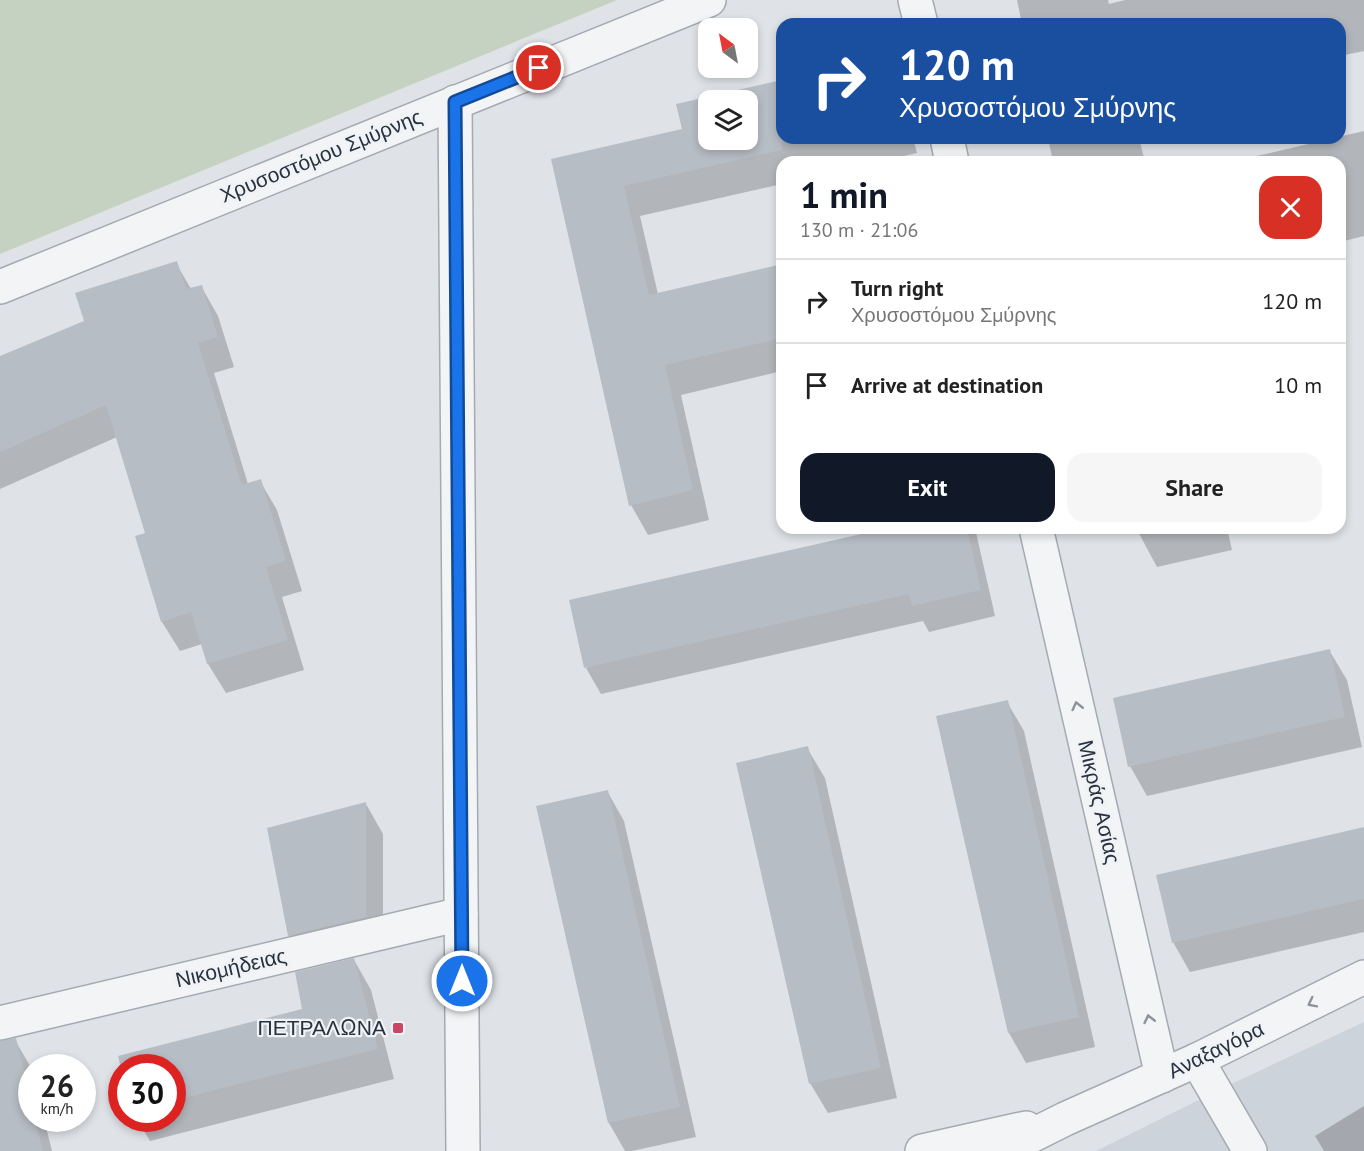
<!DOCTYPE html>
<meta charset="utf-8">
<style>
:root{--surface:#fff;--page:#f6f6f6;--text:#222;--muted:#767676;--line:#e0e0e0;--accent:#111827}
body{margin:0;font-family:"PT Sans",sans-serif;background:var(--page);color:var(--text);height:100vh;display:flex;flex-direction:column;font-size:22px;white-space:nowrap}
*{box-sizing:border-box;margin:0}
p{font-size:20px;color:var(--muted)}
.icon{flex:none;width:33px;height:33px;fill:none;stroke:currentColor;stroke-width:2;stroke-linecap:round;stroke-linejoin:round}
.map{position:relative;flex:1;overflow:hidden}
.drawer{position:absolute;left:776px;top:156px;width:570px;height:378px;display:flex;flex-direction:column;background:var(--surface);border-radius:18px;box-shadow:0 3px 9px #0003}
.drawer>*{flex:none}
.banner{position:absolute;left:776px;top:18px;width:570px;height:126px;border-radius:18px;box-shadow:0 3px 9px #0003;background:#1a4fa0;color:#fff;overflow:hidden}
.needle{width:39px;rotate:328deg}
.controls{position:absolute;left:698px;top:18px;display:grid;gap:12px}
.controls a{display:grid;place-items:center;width:60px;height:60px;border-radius:12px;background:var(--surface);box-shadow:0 3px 9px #0003;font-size:30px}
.speed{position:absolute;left:18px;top:1054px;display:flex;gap:12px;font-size:30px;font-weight:700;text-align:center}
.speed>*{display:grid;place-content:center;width:78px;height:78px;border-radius:50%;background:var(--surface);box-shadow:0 3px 9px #0003;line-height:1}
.speed small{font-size:15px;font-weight:400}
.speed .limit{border:9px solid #d22;background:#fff;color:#111}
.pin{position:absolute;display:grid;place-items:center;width:51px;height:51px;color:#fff;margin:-26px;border:3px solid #fff;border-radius:50%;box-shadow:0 2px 6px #0007}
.me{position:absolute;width:66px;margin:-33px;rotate:0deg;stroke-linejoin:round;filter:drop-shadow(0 0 4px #0008)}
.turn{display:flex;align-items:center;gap:21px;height:126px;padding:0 24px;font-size:27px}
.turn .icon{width:78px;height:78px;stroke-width:2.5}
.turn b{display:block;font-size:42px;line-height:51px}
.round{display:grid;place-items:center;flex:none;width:63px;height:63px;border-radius:18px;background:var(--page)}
.head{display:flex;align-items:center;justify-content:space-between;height:102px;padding:0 24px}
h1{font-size:36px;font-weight:700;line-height:45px;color:var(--accent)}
.button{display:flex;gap:12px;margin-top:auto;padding:12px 24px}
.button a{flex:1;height:69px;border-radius:18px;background:var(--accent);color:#fff;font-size:24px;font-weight:700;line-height:69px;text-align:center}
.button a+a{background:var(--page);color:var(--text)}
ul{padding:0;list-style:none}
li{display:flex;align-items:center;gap:18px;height:84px;padding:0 24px;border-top:2px solid var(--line)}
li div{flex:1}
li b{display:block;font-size:22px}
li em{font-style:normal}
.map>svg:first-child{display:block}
.built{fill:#cdd3da}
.green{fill:#c6d2c1}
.shadow{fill:#0003;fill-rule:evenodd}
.building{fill:#b7bdc5;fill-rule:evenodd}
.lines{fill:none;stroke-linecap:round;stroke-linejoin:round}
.minor-casing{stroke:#a5aab2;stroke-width:36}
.tertiary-casing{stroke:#a5aab2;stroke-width:36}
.minor{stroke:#f2f4f6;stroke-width:33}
.tertiary{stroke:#f2f4f6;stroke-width:33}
.oneway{stroke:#8e939a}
.route-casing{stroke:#114b97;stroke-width:15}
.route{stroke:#1a73e8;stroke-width:10}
.poi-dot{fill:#c94866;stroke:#eff2f6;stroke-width:2}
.labels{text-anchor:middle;stroke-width:4.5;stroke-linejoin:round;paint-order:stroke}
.street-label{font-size:21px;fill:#29323e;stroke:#eff2f6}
.poi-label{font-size:21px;fill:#29323e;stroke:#eff2f6;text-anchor:end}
</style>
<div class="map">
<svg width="1364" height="1151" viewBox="0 0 1364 1151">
<rect width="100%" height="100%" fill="#dfe3e8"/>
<polygon class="built" points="1364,1022 1364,1151 1096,1151 1231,1084"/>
<polygon class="green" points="0,0 617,0 0,254"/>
<g class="shadow">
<polygon points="1017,0 1108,0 1109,4 1125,0 1364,0 1364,51 1340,56 1340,24 1022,24"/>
<path d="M782,82V138H913L917,153L877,162H782V184L640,216L658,294L782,266V371L681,395L709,520L648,535L631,505L553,160L684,131L678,105ZM708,100H747V140H708Z"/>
<polygon points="1364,131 1364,236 1340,242 1340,162 1231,162"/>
<polygon points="1048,138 1139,138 1145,162 1053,162"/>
<polygon points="176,263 191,289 201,286 218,316 234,367 214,373 248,484 260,481 277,510 302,591 282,597 304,670 226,693 208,664 202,644 180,651 162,622 137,537 147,534 117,437 0,489 0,358 86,322"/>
<polygon points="894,528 975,528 995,616 929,632 923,621 601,694 586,668"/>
<polygon points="1136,528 1227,528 1232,550 1157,567"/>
<polygon points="1329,650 1347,680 1362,747 1147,796 1130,766"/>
<polygon points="1007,702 1024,731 1095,1047 1026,1063 1009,1033 938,718"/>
<polygon points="807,748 825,778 897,1098 828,1113 810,1083"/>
<polygon points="607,791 624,821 696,1137 632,1151 625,1151 609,1123"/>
<polygon points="366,804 383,834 383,947 307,965 289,935"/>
<polygon points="1364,828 1364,932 1190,972 1173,942"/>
<polygon points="354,960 371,990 394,1079 150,1141 137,1119 172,1119 172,1068 122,1068 304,1010"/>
<polygon points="16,1042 32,1069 32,1119 44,1119 52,1151 0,1151 0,1046"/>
<polygon points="1364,1106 1364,1151 1324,1151 1315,1136"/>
</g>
<g class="building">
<path d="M782,80V150L624,186L649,295L782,264V338L665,365L693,490L629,506L551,159L682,129L676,104ZM708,100H747V140H708Z"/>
<polygon points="177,261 186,289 202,285 218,337 198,343 242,485 261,479 286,561 266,567 288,640 207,664 191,612 161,622 135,536 145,533 106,405 0,452 0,356 84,321 75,293"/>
<polygon points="888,528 967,528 981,590 912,606 909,594 584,668 569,600"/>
<polygon points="1330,649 1345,717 1128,767 1113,698"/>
<polygon points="1008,700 1079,1017 1008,1033 936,716"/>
<polygon points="808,746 881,1068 809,1084 736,763"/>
<polygon points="608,790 680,1107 608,1123 536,806"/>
<polygon points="366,802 366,917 288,936 267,828"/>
<polygon points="1364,827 1364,899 1172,943 1156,875"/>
<polygon points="354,958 378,1049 172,1101 172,1068 122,1068 122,1072 118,1056 302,1009 295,972"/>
<polygon points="16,1038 32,1103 32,1119 35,1119 43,1151 0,1151 0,1041"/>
</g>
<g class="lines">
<defs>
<g id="minor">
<polyline points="915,0 921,24"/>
<polyline points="455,102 463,1151"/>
<polyline points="947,138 952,162"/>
<polyline points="1036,528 1162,1076"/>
<polyline points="0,1023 461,914"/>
<polyline points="1197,1060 1250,1151"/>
<polyline points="922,1151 1026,1128"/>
<polyline points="1001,1151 1065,1119 1197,1060 1364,977"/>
</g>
<polyline id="tertiary" points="0,287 709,0"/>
</defs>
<use href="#minor" class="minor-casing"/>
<use href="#tertiary" class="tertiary-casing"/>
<use href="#minor" class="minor"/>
<use href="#tertiary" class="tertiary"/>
</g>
<defs><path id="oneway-chevron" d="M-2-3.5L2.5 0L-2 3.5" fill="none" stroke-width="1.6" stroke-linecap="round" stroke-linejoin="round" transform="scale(1.5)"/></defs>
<g class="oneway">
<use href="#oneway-chevron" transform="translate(1077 706) rotate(-103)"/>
<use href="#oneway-chevron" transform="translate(1312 1003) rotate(153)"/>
<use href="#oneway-chevron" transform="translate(1149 1019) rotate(-103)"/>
</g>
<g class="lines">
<defs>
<polyline id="route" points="462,981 455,102 539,68"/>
</defs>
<use href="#route" class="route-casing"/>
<use href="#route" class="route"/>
</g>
<rect class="poi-dot" x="392" y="1022" width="12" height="12" rx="3"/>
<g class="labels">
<g class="street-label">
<text transform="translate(321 156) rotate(-22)" y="7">Χρυσοστόμου Σμύρνης</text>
<text transform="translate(1099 802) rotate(77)" y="7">Μικράς Ασίας</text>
<text transform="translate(231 968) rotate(-13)" y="7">Νικομήδειας</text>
<text transform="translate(1216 1050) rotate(-26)" y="7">Αναξαγόρα</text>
</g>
<g class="poi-label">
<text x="386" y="1035">ΠΕΤΡΑΛΩΝΑ</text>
</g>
</g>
</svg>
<div class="controls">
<a><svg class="needle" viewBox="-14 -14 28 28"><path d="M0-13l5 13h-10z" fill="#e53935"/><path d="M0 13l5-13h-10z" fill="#767676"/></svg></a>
<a><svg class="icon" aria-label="layers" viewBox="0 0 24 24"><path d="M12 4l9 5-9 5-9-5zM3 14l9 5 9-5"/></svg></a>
</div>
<div class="speed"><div>26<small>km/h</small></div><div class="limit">30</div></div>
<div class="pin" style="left:539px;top:68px;background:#d93025"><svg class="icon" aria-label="arrive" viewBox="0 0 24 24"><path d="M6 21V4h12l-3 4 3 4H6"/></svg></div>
<svg class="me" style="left:462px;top:981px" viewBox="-20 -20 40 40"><circle r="17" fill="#1a73e8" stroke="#fff" stroke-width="3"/><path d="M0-11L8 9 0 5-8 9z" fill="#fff"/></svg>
<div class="banner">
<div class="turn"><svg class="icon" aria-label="right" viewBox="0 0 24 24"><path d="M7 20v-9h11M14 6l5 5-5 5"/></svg><div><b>120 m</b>Χρυσοστόμου Σμύρνης</div></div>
</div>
<section class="drawer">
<div class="head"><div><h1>1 min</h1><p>130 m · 21:06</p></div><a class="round" style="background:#d93025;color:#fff"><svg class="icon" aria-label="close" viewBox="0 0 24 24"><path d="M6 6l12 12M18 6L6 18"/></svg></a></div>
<ul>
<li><svg class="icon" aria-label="right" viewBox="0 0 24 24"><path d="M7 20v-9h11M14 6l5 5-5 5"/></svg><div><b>Turn right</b><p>Χρυσοστόμου Σμύρνης</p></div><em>120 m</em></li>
<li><svg class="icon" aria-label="arrive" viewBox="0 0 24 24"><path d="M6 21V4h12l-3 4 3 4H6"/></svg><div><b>Arrive at destination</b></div><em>10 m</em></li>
</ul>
<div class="button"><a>Exit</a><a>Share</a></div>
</section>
</div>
